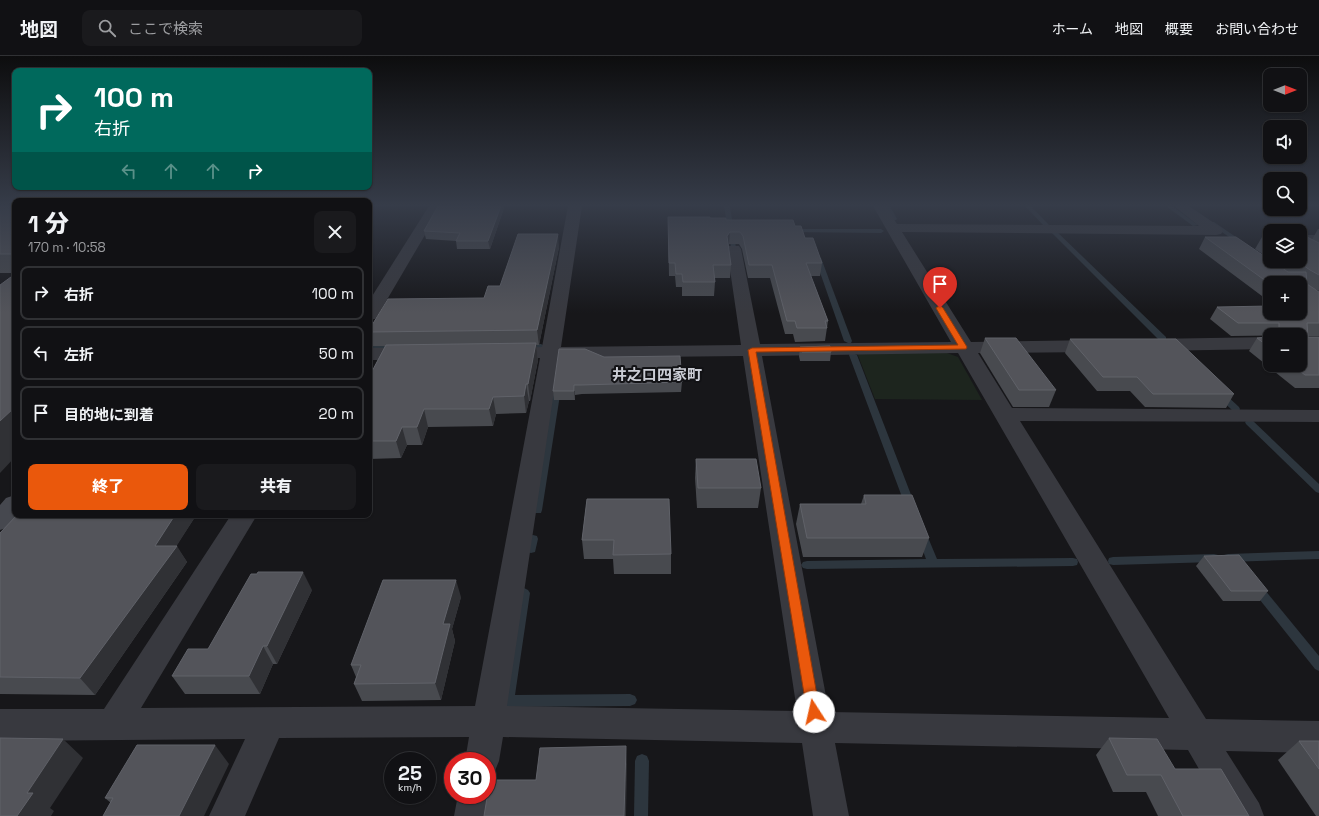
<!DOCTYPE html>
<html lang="ja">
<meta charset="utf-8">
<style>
:root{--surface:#111114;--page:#1a1a1d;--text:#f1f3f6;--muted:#9c9da0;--line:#303134;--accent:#ea580c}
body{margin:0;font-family:"Space Grotesk","Noto Sans JP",sans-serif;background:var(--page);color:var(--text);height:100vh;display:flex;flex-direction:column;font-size:15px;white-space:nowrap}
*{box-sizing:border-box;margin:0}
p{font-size:13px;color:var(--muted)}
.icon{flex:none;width:22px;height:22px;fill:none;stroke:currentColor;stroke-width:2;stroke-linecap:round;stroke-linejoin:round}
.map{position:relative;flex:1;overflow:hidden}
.panel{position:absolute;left:12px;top:142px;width:360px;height:320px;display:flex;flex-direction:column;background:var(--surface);border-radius:8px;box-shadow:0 1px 3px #0004,0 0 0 1px var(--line)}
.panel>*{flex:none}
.guide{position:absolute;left:12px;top:12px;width:360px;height:122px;border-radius:8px;box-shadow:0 1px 3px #0004,0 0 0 1px var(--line);background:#00695c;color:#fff;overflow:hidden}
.needle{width:26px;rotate:90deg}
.controls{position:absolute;left:1263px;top:12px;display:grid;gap:8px}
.controls a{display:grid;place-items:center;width:44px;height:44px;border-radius:8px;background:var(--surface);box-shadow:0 1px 3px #0004,0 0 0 1px var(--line);font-size:20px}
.speed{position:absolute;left:384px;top:696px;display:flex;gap:8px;font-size:20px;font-weight:700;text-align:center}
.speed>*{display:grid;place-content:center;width:52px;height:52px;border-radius:50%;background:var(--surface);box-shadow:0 1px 3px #0004,0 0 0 1px var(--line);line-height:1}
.speed small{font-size:10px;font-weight:400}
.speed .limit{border:6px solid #d22;background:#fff;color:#111}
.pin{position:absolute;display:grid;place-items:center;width:34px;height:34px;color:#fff;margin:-41px -17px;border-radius:50% 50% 50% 0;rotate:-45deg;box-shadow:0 0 4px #0007}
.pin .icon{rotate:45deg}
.me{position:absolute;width:44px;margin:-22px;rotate:350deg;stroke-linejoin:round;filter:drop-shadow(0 0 3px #0008)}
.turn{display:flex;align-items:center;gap:14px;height:84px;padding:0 16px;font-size:18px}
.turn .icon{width:52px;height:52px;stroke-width:2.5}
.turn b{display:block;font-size:28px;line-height:34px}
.lanes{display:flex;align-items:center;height:38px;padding:0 16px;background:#0003;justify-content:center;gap:20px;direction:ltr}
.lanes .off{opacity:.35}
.round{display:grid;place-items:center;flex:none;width:42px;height:42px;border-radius:8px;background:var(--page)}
.overview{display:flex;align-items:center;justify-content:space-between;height:68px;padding:0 16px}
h1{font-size:24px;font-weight:800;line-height:30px}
.button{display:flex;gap:8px;margin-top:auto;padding:8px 16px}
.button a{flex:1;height:46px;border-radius:8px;background:var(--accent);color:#fff;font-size:16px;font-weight:800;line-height:46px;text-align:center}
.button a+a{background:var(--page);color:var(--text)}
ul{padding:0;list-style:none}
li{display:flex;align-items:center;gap:12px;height:54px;margin:0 8px 6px;padding:0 8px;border:2px solid var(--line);border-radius:8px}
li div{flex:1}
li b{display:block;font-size:15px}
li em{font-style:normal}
header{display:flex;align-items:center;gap:24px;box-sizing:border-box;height:56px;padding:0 20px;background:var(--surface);border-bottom:1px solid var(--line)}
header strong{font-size:19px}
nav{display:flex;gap:22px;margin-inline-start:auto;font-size:14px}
.search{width:280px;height:36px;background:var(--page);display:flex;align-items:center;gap:10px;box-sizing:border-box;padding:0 14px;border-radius:8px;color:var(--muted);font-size:15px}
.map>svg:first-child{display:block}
.green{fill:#1d251e}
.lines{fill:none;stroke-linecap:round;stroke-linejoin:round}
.stream{fill:#2d363e;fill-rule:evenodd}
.street{fill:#38393f;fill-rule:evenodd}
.secondary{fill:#46484f;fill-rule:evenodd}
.wall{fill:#484a4f}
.shaded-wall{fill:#303135}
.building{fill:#53545a;stroke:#606269}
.route{fill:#ea580c;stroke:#983908}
.labels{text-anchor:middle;stroke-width:4;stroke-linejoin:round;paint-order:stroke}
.quarter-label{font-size:15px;font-weight:bold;fill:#cbcdd5;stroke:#121215}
</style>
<header>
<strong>地図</strong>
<div class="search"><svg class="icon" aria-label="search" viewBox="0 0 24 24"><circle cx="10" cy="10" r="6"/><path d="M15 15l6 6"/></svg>ここで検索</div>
<nav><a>ホーム</a><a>地図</a><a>概要</a><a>お問い合わせ</a></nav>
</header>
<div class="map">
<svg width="1319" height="760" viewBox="0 0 1319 760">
<rect width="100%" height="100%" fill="#17171a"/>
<polygon class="green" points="857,297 947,297 958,301 982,344 875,343"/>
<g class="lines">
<g class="stream">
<polygon points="724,150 730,150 736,192 731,191"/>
<polygon points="885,150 890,150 897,163 896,164 892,164"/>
<polygon points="1025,150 1031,150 1049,169 1049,171 1045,171"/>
<polygon points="1166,150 1172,150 1198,169 1193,170"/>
<polygon points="1210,166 1214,166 1246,188 1241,189 1210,168"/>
<polygon points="790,173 881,173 884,175 881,177 788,176 787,175"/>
<polygon points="1051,174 1055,174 1166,281 1166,285 1160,285 1051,176"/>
<polygon points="816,201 821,202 852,285 851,287 848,287 844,285 815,202"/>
<polygon points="521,288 541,288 545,290 541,292 521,292"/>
<polygon points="369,289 397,289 401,291 397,293 369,293"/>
<polygon points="850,297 853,297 857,299 915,449 914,452 906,452 905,449 849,299"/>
<polygon points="556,336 560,339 542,454 541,457 533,457 532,454 552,339"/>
<polygon points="1221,336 1224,337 1239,351 1240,353 1239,355 1233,355 1218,341 1217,339"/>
<polygon points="1249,363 1252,364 1319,428 1319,437 1316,436 1246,368 1245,366"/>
<polygon points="922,475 926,476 927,479 937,503 1073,502 1077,503 1078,506 1077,509 1073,510 807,513 803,512 801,509 803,506 807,505 926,503 917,479 918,476"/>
<polygon points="533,479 537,480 538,483 535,496 531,497 527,496 526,493 529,480"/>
<polygon points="1319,495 1319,503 1228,506 1224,505 1223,502 1224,499 1228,498"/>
<polygon points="1214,498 1218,499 1219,502 1218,505 1214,506 1113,509 1109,508 1108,505 1109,502 1113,501"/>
<polygon points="1256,526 1260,528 1319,600 1319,615 1315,613 1252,534 1250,531 1252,528"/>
<polygon points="524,532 528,534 530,537 515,639 630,638 635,640 637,644 635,648 630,650 508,651 503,649 501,645 518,537 520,534"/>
<polygon points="642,698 647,700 649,705 648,760 634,760 635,705 637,700"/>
</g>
<g class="street">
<polygon points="429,150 442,150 378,259 375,263 369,264 369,245"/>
<path d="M568,150H582L561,291L741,289L727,193L729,190H739L741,193L760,288L951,286L873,150H886L897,168L1199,170L1174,150H1189L1220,171L1223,175L1221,178L1216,179L902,176L971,286L1097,284L1104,286L1106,290L1104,294L1097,296L978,297L1012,352L1319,354V366L1020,365L1206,663L1319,665V697L1226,695L1259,747L1264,760H1226L1188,694L835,687L849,760H813L802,687L503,681L499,705L494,717L487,720V705H465L469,681L279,682L245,760H209L245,683L0,685V653H104L231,459H257L141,652L475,650L540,302L507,303L500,301L498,297L500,293L542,291ZM958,297L1169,662L829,656L762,300ZM743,300L797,655L507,650L559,302Z"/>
<rect x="1300" y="179" width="19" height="8"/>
<polygon points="1270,281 1270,293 1151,295 1144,293 1142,289 1144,285 1151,283"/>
<polygon points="369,292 411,292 418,294 420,298 418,302 411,304 369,304"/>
<polygon points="487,726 494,739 490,760 454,760 458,739 487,739"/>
</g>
<polygon class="secondary" points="15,439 15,459 20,459 9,471 0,474 0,449 6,442"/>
</g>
<g class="wall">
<rect x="0" y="150" width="15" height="67"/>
<polygon points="504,152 490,193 457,193 456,185 426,183 424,175"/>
<polygon points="668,161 710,162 795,170 805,182 822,207 820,220 811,220 828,265 825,285 795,286 793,278 785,278 770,222 748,222 742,193 739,188 729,188 728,190 731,209 730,222 715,222 715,226 714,240 682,240 682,231 676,231 675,220 669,220"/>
<polygon points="1318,173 1319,173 1319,235 1312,232 1319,236 1319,280 1308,280 1308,281 1319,281 1319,332 1295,332 1249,295 1257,282 1270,281 1270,309 1300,309 1300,279 1231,280 1210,263 1217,251 1300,257 1300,227 1270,227 1270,246 1199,193 1205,181 1288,216 1273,205 1300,205"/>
<polygon points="1262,181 1270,181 1270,203 1255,193"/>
<polygon points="559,191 539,289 536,289 538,304 530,345 529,345 526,357 496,358 493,370 428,371 422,389 407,389 401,402 369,403 369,321 385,290 372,290 369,281 369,274 484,242 500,230"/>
<polygon points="985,282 1056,334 1049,351 1013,351 980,297"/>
<polygon points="1070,283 1234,338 1226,352 1145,351 1130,335 1097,335 1065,297"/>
<polygon points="800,291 831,296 830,305 800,305 799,300"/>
<polygon points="604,301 682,326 681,336 582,338 575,339 575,344 554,344 553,335"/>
<polygon points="696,403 761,432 758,452 697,452 695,422"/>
<polygon points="864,439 929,482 922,501 803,501 796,468 800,448 861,448"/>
<polygon points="587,443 671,498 671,518 614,518 613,503 584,503 582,484"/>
<polygon points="17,459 201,459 200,461 195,461 176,490 187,506 95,639 0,638 0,477"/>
<polygon points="1204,500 1268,535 1260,545 1223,545 1196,510"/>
<polygon points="312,534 277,608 273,608 260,638 185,638 172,620"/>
<polygon points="461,541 452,573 455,585 441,644 362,645 354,628 356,621 351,609"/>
<polygon points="1109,682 1175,713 1249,760 1158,760 1146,736 1113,736 1096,699"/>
<polygon points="1299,685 1319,685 1319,760 1316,760 1278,704"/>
<polygon points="229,708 111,747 105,742"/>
</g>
<g class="shaded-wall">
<polygon points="501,150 504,150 504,152 490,193 488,185"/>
<polygon points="730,176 729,188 726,192 727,180"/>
<polygon points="558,178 559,191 539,289 537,274"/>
<polygon points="536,287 538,304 530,345 528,328"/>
<polygon points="526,328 529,345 526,357 524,340"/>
<polygon points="574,329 575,339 575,344 574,335"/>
<polygon points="493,341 496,358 493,370 489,353"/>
<polygon points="15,351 15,401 0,417 0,365"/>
<polygon points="424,353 428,371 422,389 417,371"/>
<polygon points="402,371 407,389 401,402 396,385"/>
<polygon points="175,459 194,459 195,461 176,491 177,490 187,506 95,639 80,622 155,490"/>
<polygon points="303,516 312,534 277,608 267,590"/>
<polygon points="456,524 461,541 452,573 455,585 441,644 435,627 443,568"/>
<polygon points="263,590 273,608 260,638 249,620"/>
<polygon points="63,683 83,702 50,752 54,755 51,760 17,760 27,737"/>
<polygon points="215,689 229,708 204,760 179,760"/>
<polygon points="626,690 627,708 626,760 624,760"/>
</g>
<g class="building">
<rect x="0" y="150" width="15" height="48"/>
<polygon points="438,150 501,150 488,185 456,185 460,177 424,175"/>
<polygon points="668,161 710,161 710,162 726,162 726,164 793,164 795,170 801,170 805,182 813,182 822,207 806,207 828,265 825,265 827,272 797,272 795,265 787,265 772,209 749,209 743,180 740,176 730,176 727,180 731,209 713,209 715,226 683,226 682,218 676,218 675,207 669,207"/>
<polygon points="518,178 558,178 537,274 369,276 369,274 388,243 484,242 488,230 500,230"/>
<polygon points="1205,181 1236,181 1270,204 1270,205 1272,205 1288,216 1306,216 1307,228 1319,236 1319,267 1307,267 1308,281 1319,281 1319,319 1305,319 1292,309 1300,309 1300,279 1279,279 1279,267 1238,267 1217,251 1270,250 1270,257 1300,257 1300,227 1270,227 1270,228"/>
<polygon points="1262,181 1270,181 1270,187"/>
<polygon points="1300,181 1307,181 1319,187 1319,219 1310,214 1297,205 1300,205"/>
<polygon points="15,218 15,351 0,365 0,229"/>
<polygon points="1270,281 1270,292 1257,282"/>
<polygon points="985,282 1016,282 1056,334 1019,334"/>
<polygon points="1070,283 1176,283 1234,338 1153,338 1137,321 1103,321"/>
<polygon points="536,287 528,328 526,328 524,340 493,341 489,353 424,353 417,371 402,371 396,385 369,385 369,321 386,289"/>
<polygon points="830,290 831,296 802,296 800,291"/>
<polygon points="559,293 585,293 604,301 680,300 682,326 581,329 574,329 574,335 553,335"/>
<polygon points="696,403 756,403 761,432 698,432"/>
<polygon points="864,439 912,439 929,482 807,482 800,448 866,448"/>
<polygon points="587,443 669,443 671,498 613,499 614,484 582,484"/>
<polygon points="17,459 175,459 155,490 177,490 80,622 0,621 0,477"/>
<polygon points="1239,499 1268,535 1231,535 1204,500"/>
<polygon points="258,516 303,516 267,590 263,590 249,620 172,620 188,593 208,593 251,518 257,518"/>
<polygon points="383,524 456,524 443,568 450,568 435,627 354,628 361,609 351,609"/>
<polygon points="0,682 63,683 27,737 33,737 17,760 0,760"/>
<polygon points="1109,682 1157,683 1175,713 1221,713 1249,760 1183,760 1161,719 1127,719"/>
<polygon points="1299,685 1319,685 1319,713"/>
<polygon points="137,689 215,689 179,760 103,760 113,742 105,742"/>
<polygon points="626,690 624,760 484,760 490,724 536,724 540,692"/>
</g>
<linearGradient id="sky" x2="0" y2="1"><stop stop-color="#0d0d0e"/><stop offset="0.58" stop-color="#363c49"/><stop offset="1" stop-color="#363c49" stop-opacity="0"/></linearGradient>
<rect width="1319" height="257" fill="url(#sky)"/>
<polygon class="route" points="940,249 943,252 967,291 966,293 756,296 820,656 818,661 814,662 809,661 807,656 748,294 752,292 958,289 936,252"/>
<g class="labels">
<g class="quarter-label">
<text x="657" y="324">井之口四家町</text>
</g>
</g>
</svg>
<div class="controls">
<a><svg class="needle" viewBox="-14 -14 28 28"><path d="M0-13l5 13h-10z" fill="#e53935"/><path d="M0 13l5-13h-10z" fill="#9c9da0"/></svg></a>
<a><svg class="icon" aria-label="sound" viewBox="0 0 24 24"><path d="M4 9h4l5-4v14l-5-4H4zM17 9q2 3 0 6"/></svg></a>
<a><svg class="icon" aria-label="search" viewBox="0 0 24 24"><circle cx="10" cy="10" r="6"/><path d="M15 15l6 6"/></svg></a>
<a><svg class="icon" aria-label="layers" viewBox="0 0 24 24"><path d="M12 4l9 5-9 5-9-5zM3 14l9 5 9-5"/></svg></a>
<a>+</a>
<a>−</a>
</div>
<div class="speed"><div>25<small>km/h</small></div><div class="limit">30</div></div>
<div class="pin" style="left:940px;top:252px;background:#d93025"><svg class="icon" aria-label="arrive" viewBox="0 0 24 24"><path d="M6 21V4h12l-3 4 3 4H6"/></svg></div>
<svg class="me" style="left:814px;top:656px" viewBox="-20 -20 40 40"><circle r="19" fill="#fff"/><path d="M0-13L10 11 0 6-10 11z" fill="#ea580c"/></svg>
<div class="guide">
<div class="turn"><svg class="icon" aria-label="right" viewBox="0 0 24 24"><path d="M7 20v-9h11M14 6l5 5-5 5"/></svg><div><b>100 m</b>右折</div></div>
<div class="lanes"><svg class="icon off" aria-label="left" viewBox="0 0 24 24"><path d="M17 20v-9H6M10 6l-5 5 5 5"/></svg><svg class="icon off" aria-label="ahead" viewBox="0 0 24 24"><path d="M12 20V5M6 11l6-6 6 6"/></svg><svg class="icon off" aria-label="ahead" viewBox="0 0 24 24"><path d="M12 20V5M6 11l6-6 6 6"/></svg><svg class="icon" aria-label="right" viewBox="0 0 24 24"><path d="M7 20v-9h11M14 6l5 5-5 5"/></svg></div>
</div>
<section class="panel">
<div class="overview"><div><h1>1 分</h1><p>170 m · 10:58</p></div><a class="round"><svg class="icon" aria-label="close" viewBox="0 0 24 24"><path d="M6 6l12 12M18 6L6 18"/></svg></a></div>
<ul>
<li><svg class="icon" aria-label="right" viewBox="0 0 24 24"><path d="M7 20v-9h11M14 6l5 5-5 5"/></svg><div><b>右折</b></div><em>100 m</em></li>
<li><svg class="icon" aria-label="left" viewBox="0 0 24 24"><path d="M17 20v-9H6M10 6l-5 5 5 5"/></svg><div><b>左折</b></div><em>50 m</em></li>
<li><svg class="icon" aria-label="arrive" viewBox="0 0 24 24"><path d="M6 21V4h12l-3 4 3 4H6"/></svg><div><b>目的地に到着</b></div><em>20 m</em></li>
</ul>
<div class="button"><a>終了</a><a>共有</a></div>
</section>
</div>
